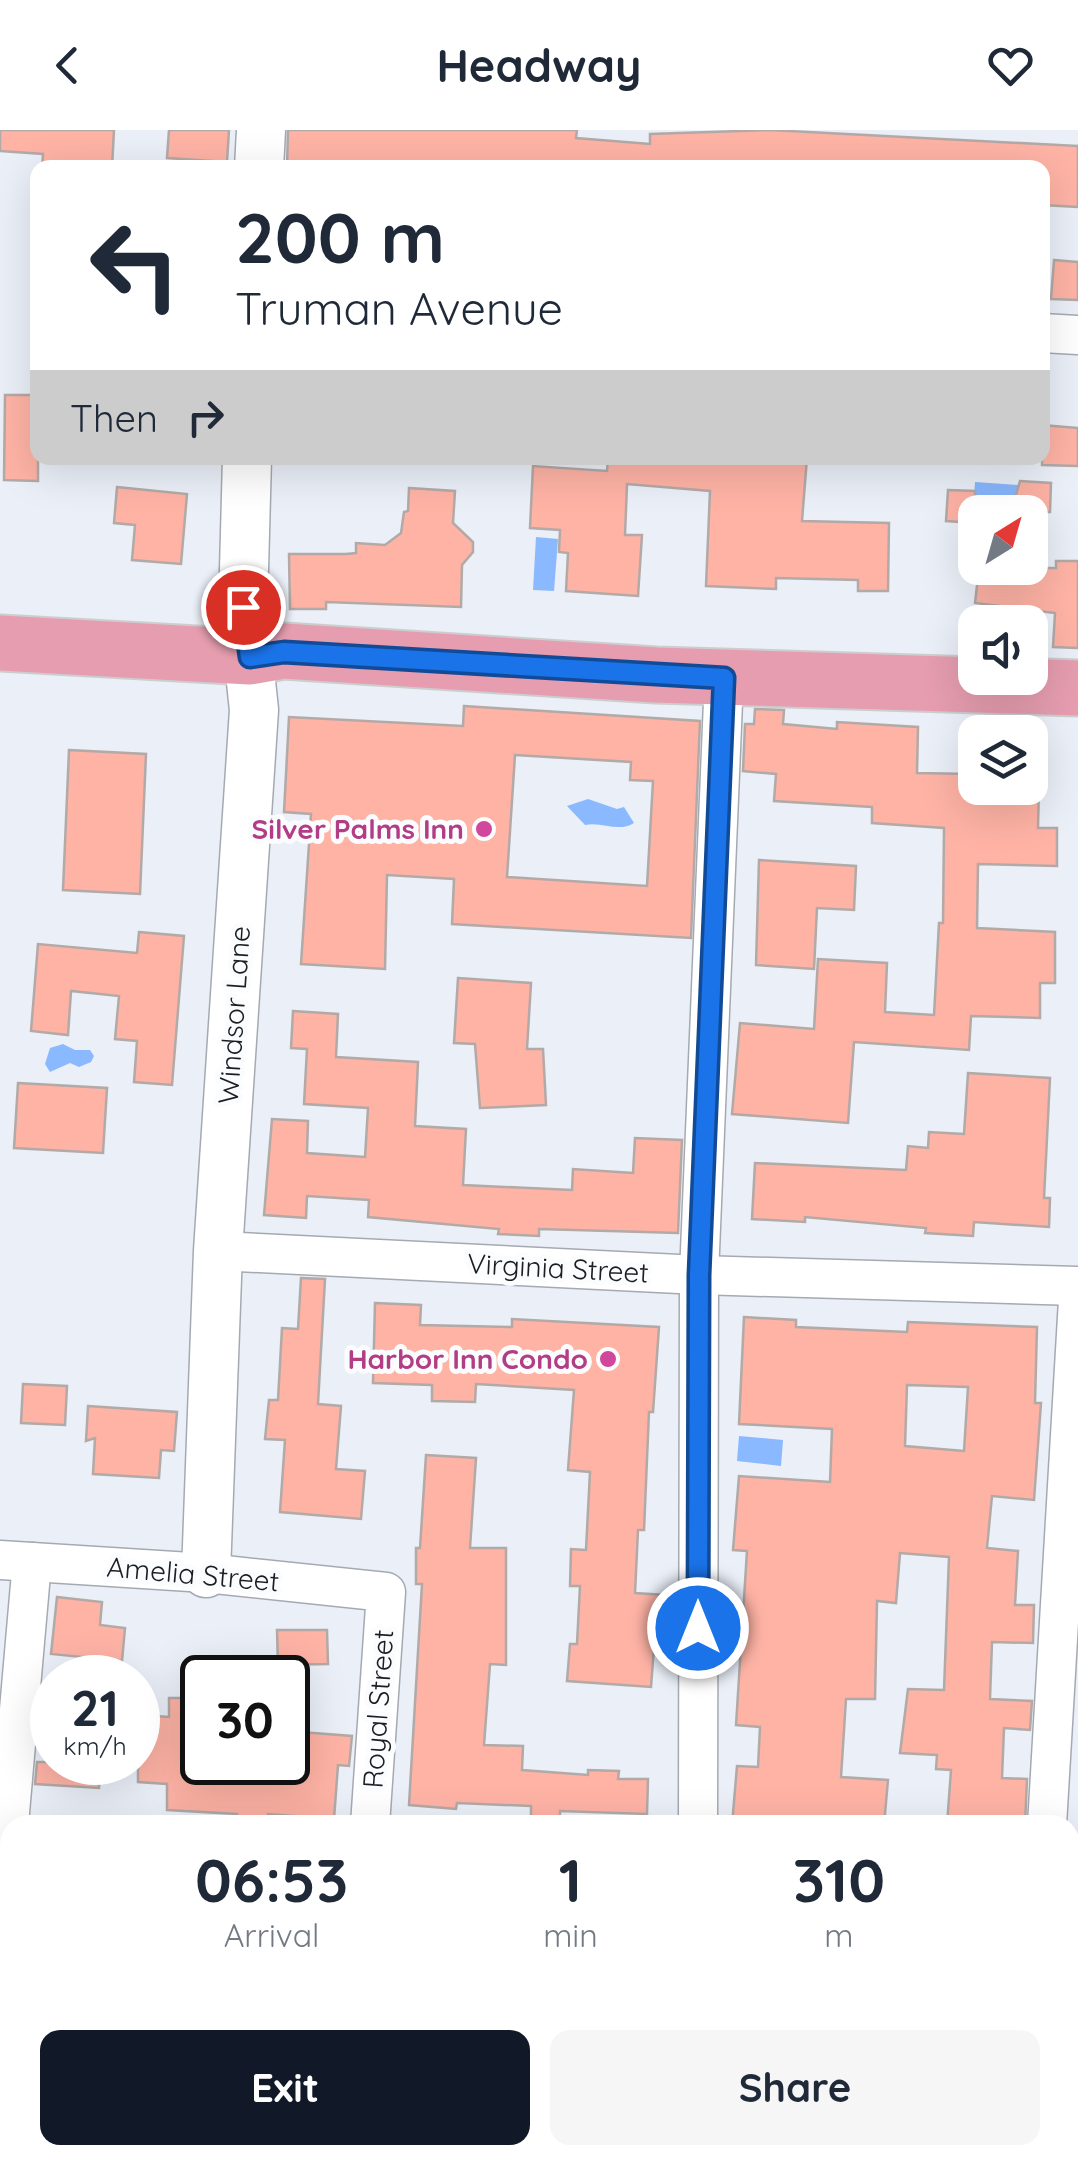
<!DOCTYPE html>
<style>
:root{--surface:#fff;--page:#f6f6f7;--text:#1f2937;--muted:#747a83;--accent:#111827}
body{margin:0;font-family:Quicksand,sans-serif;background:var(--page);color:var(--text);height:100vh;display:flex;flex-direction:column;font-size:38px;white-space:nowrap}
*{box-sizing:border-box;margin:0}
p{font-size:32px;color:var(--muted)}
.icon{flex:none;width:55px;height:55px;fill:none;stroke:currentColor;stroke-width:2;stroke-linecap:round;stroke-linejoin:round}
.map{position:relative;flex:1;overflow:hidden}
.panel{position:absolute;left:0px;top:1685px;width:1080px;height:350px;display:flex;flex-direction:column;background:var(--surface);border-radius:30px 30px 0 0;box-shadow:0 10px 40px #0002}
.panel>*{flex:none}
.hud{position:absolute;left:30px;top:30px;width:1020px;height:305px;border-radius:20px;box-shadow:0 10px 40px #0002;background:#fff;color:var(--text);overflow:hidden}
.needle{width:65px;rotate:37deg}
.controls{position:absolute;left:958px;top:365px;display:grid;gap:20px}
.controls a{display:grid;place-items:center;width:90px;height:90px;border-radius:20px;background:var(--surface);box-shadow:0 10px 40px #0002;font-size:50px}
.speed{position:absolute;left:30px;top:1525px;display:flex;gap:20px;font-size:50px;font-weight:700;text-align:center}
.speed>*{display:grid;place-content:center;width:130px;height:130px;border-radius:50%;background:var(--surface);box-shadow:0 10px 40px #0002;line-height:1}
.speed small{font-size:25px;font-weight:400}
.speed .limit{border:5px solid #111;border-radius:15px;background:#fff;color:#111}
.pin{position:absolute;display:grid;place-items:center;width:85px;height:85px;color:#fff;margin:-42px;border:5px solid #fff;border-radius:50%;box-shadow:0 2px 10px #0007}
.me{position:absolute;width:110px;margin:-55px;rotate:0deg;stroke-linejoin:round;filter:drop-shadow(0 0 8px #0008)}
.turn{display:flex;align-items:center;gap:35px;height:210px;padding:0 40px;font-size:45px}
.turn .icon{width:130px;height:130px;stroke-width:2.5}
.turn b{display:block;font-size:70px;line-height:85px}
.then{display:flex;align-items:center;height:95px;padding:0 40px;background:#0003;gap:20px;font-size:38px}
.eta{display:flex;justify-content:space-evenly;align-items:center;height:170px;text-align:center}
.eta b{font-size:60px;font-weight:700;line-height:70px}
.primary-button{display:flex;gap:20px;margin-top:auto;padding:20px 40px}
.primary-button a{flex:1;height:115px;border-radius:20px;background:var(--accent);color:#fff;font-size:40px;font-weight:700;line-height:115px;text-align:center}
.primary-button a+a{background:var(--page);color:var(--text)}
header{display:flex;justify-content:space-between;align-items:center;height:130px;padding:0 40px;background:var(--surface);font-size:45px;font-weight:700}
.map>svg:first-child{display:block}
.water{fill:#8ab9ff}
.building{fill:#feb3a5;stroke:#b3a9a7;stroke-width:2.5;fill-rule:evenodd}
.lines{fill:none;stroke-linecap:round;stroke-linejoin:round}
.minor-casing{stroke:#a5aab2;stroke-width:41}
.tertiary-casing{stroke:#a5aab2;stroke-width:51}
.primary-casing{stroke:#cdcdce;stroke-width:59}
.minor{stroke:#fff;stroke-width:38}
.tertiary{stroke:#fff;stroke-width:48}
.primary{stroke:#e59daf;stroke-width:55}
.route-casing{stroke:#114b97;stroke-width:25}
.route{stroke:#1a73e8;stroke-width:18}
.hotel-dot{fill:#d1479c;stroke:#fbfcfe;stroke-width:4}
.labels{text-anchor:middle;stroke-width:10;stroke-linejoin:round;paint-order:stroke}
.hotel-label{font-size:28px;font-weight:bold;fill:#b23c85;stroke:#fbfcfe;text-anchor:end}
.street-label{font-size:28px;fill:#1c1d20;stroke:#fbfcfe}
</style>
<header><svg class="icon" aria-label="back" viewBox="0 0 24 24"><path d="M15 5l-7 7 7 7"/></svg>Headway<svg class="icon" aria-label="heart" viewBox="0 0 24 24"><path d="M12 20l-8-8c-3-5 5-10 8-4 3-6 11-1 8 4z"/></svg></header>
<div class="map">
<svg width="1078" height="2035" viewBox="0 0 1078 2035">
<rect width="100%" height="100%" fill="#eaeff8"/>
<g class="water">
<polygon points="975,352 1019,355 1017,382 973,381"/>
<polygon points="536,407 558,409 554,461 533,460"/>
<path d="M588,669L617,679L624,677L634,693C618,703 602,691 585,695L567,676Z"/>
<polygon points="63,914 75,920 90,920 94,926 91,932 79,937 70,933 50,942 45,934 50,918"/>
<polygon points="739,1306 783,1310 781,1336 737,1331"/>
</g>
<g class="building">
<polygon points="0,0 114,0 112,38 42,38 43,24 0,21"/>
<polygon points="169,0 229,0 227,32 167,28"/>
<polygon points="288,0 577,0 576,8 650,14 650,4 770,0 1078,16 1078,77 1042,75 1042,38 287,38"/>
<polygon points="1054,130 1078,132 1078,170 1051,169"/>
<polygon points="5,265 38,265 38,351 4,350"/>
<polygon points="1042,295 1078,298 1078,336 1042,335"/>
<polygon points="608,328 755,332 755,328 807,328 802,391 889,393 888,461 858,461 858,450 776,448 776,459 706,456 710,361 627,354 625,405 642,405 638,466 566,461 568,423 559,422 560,400 530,398 533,336 607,341"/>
<polygon points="1020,351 1051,353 1050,382 1011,382"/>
<polygon points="117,357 187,364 181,434 132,430 135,395 114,393"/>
<polygon points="409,358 455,361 453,393 473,412 473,422 462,435 461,477 326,472 326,479 290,479 289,424 346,424 356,423 356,413 385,415 401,403 404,382 408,381"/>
<polygon points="948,360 975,361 975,393 946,391"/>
<polygon points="1056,431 1078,431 1078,518 1053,517 1055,483 975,473 979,438 1056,438"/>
<path d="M464,576L700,591L691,808L452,794L454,749L387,745L385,839L301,834L311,684L284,682L289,587L463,596ZM515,625L631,632L630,650L653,651L647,756L507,747Z"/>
<polygon points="755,579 784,580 783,594 837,599 837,592 918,597 917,643 972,644 972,658 1039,658 1038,698 1057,698 1057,736 978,734 977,798 1055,802 1055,853 1040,853 1040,888 971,886 969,920 854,912 848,993 732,984 740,893 814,899 818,829 887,833 885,882 934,885 939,793 943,793 944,698 872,693 872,677 774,671 776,644 743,641 745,594 754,594"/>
<polygon points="69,620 146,624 140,764 63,760"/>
<polygon points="759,730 856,736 854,780 817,778 814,839 756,835"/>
<polygon points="139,802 184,806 172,955 134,952 137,911 115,909 119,866 71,861 68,905 31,901 38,814 137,823"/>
<polygon points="458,848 531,853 527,919 543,919 546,975 480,978 475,914 454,913"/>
<polygon points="293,881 338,884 336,927 418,932 415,996 466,999 463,1055 572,1060 573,1039 633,1043 635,1008 682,1010 678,1103 539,1099 539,1106 498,1104 499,1099 368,1087 369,1070 307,1066 306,1088 264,1085 272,989 308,991 307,1023 365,1027 368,978 304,974 307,919 291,918"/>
<polygon points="968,943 1050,948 1044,1068 1050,1068 1049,1097 974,1092 973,1106 925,1103 926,1098 805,1087 805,1092 752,1089 755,1033 906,1040 908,1016 928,1018 929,1002 964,1004"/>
<polygon points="18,953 107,958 103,1023 14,1018"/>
<polygon points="301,1148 325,1149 318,1274 341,1276 336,1339 365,1341 361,1389 280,1382 285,1310 265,1309 269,1270 278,1270 282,1198 298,1199"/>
<polygon points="375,1173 421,1175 420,1195 512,1197 512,1189 659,1197 653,1282 649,1282 644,1400 638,1400 635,1463 665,1465 663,1491 656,1491 651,1557 567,1551 570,1514 577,1514 580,1456 570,1456 571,1419 586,1420 590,1342 568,1340 574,1260 476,1254 475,1272 432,1271 432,1255 373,1253"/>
<path d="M744,1187L796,1190V1197L907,1202L908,1192L1037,1197L1035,1273H1041L1034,1370L992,1366L987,1418L1018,1421L1015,1475H1034L1033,1513L992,1512L990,1569L1032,1571L1030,1600L1004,1598L1002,1648L1027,1649L1025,1695H947L951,1640L936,1639L937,1625L900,1623L908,1559L944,1560L949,1427L900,1423L896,1473L877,1471L875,1569H846L841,1647L888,1650L884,1695H732L737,1636L758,1637L760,1597L736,1595L747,1421L733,1420L739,1346L830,1352L832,1299L739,1294ZM907,1255L968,1257L964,1321L905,1316Z"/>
<polygon points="23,1254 67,1256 65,1295 21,1293"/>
<polygon points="88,1276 177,1282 174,1321 161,1320 159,1348 93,1344 95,1308 86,1311"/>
<polygon points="426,1325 476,1328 470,1418 506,1418 506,1535 490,1534 484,1615 523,1616 522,1640 588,1645 588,1640 619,1641 618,1649 648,1649 647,1684 560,1681 560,1687 531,1686 531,1676 457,1673 456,1679 409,1675 422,1454 416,1454 416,1418 420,1418"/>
<polygon points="57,1467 102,1472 100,1495 125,1498 122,1531 51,1524"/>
<polygon points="277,1500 327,1500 328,1534 278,1535"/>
<polygon points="169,1568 198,1568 196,1632 288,1632 288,1601 352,1606 349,1636 338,1635 334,1689 268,1684 268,1690 237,1689 237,1684 167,1680 167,1654 138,1652 138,1596 141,1585 169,1587"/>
<polygon points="37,1632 100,1632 99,1658 35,1654"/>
</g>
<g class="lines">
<defs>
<g id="minor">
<polyline points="1042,203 1078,205"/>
<polyline points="218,1121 699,1145 1078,1156"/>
<polyline points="0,1430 206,1443 386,1462 370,1695"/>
<polyline points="698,1695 699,1145 724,548"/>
<polyline points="1047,1695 1078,1170"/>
<polyline points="1070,1763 1078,1763"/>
<polyline points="0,1796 32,1432"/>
<polyline points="352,2035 353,2025"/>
<polyline points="679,2035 680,2025"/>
<polyline points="1034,2035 1034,2025"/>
</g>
<g id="tertiary">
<polyline points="259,38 261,0"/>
<polyline points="206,1443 218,1121 254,580 243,477 247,328"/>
</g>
<polyline id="primary" points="0,513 250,527 284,521 656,545 1078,558"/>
</defs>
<use href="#minor" class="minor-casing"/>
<use href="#tertiary" class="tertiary-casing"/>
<use href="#primary" class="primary-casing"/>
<use href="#minor" class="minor"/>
<use href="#tertiary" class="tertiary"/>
<use href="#primary" class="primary"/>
</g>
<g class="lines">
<defs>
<polyline id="route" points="243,477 250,527 284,522 724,548 699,1145 698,1498"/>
</defs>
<use href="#route" class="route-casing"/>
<use href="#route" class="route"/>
</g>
<g class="hotel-dot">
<circle cx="484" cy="699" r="10"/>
<circle cx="608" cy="1229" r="10"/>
</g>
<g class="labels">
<g class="hotel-label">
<text x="464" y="709">Silver Palms Inn</text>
<text x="588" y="1239">Harbor Inn Condo</text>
</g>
<g class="street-label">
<text transform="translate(234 885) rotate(-86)" y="10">Windsor Lane</text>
<text transform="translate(558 1138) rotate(3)" y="10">Virginia Street</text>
<text transform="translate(193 1444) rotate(5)" y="10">Amelia Street</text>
<text transform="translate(378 1579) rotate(-86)" y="10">Royal Street</text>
</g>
</g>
</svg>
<div class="controls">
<a><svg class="needle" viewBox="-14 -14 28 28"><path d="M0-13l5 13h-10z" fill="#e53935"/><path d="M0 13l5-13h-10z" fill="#747a83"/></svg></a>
<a><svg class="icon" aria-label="sound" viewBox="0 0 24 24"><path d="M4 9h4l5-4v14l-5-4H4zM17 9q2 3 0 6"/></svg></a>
<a><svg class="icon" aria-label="layers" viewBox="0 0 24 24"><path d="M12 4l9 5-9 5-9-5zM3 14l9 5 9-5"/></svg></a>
</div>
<div class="speed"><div>21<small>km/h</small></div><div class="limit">30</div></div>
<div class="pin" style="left:243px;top:477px;background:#d93025"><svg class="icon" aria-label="arrive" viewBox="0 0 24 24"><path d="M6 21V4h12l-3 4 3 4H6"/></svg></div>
<svg class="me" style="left:698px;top:1498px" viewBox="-20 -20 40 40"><circle r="17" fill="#1a73e8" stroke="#fff" stroke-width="3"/><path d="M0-11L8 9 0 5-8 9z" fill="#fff"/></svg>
<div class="hud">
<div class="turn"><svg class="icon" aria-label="left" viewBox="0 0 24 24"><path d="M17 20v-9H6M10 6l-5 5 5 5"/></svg><div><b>200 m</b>Truman Avenue</div></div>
<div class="then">Then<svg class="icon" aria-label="right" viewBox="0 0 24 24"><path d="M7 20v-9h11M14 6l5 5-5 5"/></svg></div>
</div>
<section class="panel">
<div class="eta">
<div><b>06:53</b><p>Arrival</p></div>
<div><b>1</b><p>min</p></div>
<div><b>310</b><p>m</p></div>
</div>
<div class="primary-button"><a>Exit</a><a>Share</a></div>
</section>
</div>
